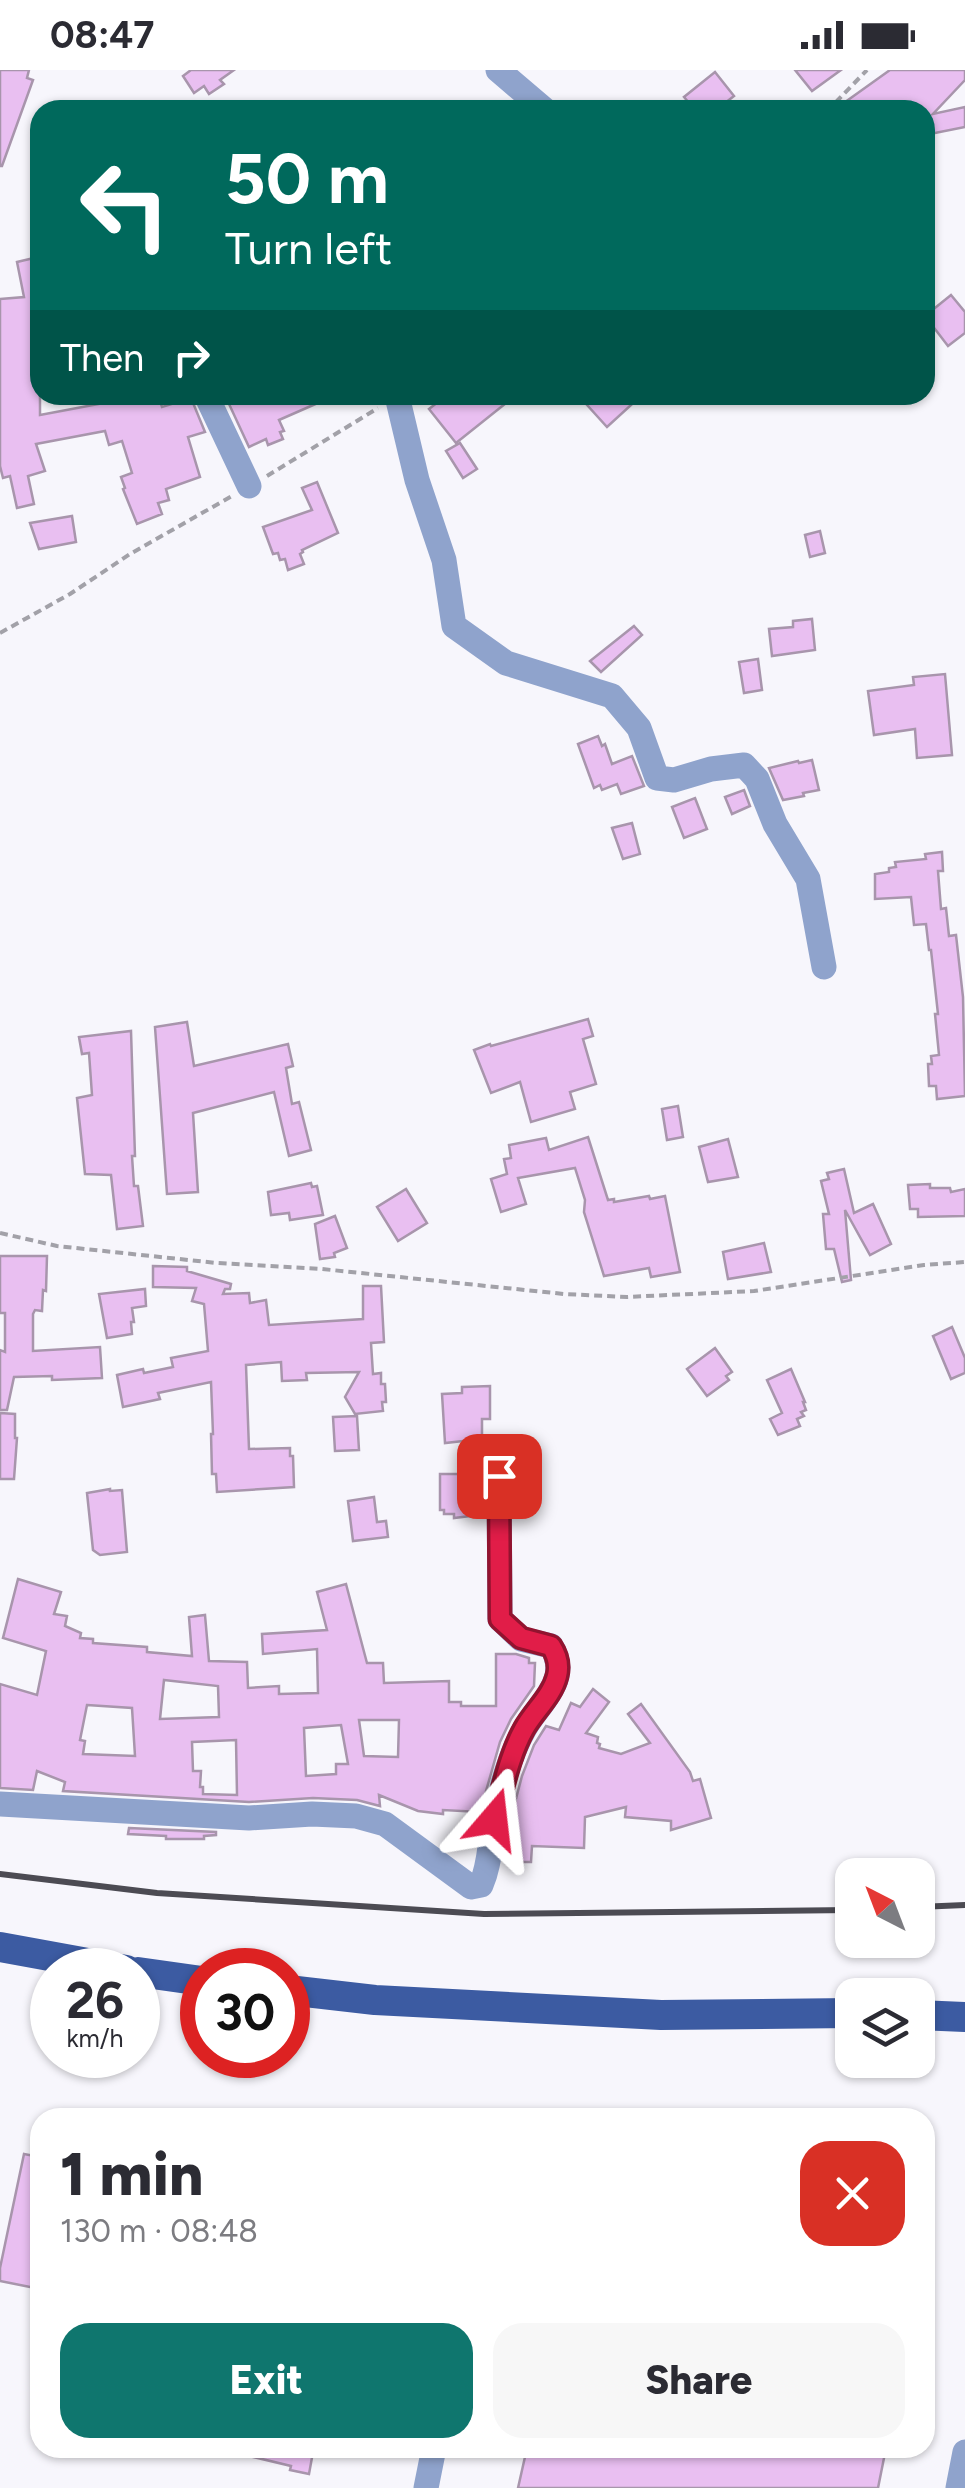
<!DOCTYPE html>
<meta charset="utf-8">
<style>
:root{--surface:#fff;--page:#f7f7f7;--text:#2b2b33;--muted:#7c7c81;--accent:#0f766e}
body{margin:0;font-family:Figtree,sans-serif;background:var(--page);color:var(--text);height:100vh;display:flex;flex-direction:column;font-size:38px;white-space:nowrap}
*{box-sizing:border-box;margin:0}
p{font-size:32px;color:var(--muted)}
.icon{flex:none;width:55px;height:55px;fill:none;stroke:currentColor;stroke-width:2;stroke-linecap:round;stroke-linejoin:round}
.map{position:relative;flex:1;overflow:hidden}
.panel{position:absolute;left:30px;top:2038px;width:905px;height:350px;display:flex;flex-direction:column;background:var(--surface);border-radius:30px;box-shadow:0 2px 8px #0004}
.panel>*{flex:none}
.guide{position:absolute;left:30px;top:30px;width:905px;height:305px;border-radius:30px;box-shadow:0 2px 8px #0004;background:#00695c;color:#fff;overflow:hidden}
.needle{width:65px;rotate:318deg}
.tools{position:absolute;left:835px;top:1788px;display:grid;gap:20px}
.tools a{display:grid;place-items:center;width:100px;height:100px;border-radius:20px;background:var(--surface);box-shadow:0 2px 8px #0004;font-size:50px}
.speed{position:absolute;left:30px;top:1878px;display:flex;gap:20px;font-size:50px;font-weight:700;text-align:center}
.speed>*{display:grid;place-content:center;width:130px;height:130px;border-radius:50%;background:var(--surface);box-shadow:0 2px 8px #0004;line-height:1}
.speed small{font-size:25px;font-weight:400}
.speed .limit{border:15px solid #d22;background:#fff;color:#111}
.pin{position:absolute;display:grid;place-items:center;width:85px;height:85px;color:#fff;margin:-42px;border-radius:20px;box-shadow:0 5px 15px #0006}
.me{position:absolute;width:110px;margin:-55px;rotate:17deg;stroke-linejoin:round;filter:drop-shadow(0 0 8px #0008)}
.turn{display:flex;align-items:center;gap:35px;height:210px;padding:0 30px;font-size:45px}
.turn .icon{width:130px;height:130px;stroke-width:2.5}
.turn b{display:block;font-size:70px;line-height:85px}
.then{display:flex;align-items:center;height:95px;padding:0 30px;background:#0003;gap:20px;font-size:38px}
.round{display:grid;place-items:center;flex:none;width:105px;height:105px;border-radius:30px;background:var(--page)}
.overview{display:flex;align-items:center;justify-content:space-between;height:170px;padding:0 30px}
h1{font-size:60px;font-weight:800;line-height:75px}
.action{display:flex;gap:20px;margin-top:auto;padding:20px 30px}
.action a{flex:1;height:115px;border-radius:30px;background:var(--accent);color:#fff;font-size:40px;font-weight:800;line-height:115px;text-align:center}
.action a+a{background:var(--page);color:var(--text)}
.status{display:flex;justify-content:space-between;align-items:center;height:70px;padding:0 50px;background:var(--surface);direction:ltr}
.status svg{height:28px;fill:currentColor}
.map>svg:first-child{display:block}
.building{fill:#e9bff1;stroke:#a895ac;stroke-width:2.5;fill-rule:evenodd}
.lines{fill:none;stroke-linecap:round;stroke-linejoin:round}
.path{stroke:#a2a1a8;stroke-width:4;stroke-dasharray:8 5;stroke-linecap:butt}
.minor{stroke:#8fa3cc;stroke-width:25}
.major{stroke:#3c5ba2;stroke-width:30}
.rail{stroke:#4c4b53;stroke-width:6}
.route-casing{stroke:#92132f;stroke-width:25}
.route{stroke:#e11d48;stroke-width:18}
</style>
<div class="status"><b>08:47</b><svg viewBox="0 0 49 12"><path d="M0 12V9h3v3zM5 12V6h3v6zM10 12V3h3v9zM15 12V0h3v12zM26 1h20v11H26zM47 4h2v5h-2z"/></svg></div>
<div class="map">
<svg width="965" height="2418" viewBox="0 0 965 2418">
<rect width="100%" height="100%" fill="#f7f6fc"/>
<g class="building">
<polygon points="0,0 29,0 27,8 33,10 2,96 0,96"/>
<polygon points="191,0 234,0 220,10 224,14 209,24 204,16 194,23 183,6"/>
<polygon points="795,0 841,0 812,21"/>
<polygon points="890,0 965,0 965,10 933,44 965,37 965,57 925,65 925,40 834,40"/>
<polygon points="715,2 734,26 716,40 695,40 684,27"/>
<polygon points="38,187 40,197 40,345 109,332 107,325 158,325 162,337 191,328 205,362 188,367 200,407 166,419 169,430 158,433 162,444 137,454 123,419 125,418 121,407 132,403 122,371 109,375 105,361 36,374 45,401 28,406 34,434 17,438 10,406 3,408 0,396 0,229 24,227 17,192"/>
<polygon points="951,225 965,242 965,263 948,276 925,246"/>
<polygon points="234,325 336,325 279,350 284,361 280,362 283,369 268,375 266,369 249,377 229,334 236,331"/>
<polygon points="447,325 516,325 456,373 429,339"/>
<polygon points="578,325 642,325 607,357"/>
<polygon points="460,373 477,399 463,408 446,381"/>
<polygon points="317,412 338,463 302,480 303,482 300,484 304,494 288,500 285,489 280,490 278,483 273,484 263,457 312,440 302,418"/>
<polygon points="72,446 76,472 39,479 30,453"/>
<polygon points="820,461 825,483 810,487 805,465"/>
<polygon points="812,549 815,580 772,586 769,559 793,557 793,551"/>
<polygon points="634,556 642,565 601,602 590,591"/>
<polygon points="758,589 762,620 744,623 739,592"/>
<polygon points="945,604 952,685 917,688 915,659 874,665 868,621 914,615 913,607"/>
<polygon points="598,666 602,676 605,674 612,694 632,686 644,716 621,724 617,714 602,720 600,715 594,718 578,674"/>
<polygon points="812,690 819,720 803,723 804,726 783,730 769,698 798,691 799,693"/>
<polygon points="744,720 750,736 732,744 725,727"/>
<polygon points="695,728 707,759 684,768 672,737"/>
<polygon points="632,753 640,784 623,789 612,758"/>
<polygon points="942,782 943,801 938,801 941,839 946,838 949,866 956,865 963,927 965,1026 937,1029 936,1016 929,1016 928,994 932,994 931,986 939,985 935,944 938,944 931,880 929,880 926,854 914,855 911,827 875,829 875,804 889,802 889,798 896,797 895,792 926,789 925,784"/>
<polygon points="588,949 593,966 583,969 596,1014 570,1022 575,1039 531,1052 520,1012 491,1023 474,980 490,974 491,976"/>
<polygon points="187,952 194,996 288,974 293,996 286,998 292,1034 299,1032 311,1080 289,1086 274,1022 193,1043 198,1122 167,1124 155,957"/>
<polygon points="131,961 135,1086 132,1086 134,1116 138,1116 143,1156 117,1159 111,1105 85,1104 77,1028 92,1025 89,983 82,984 79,967"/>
<polygon points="678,1036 683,1067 667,1070 662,1039"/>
<polygon points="588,1067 608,1130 614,1129 614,1132 649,1126 650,1129 665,1126 680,1202 651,1207 649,1198 604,1206 584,1142 585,1130 575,1098 518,1108 526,1134 501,1142 491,1109 507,1104 504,1089 511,1088 509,1075 546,1068 549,1080"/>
<polygon points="728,1069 738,1107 708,1112 699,1077"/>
<polygon points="844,1099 854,1143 873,1134 891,1174 870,1185 845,1140 851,1210 842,1212 834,1179 826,1179 823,1144 829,1144 821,1111 829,1109 827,1103"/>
<polygon points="311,1113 312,1117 317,1116 323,1145 290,1150 289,1143 271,1145 268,1122"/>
<polygon points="930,1114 930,1118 950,1118 951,1122 965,1119 965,1146 918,1147 918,1139 910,1139 908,1115"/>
<polygon points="406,1119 427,1153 398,1171 377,1137"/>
<polygon points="335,1146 347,1178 334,1183 335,1187 320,1189 315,1154"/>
<polygon points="764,1173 771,1202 728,1209 723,1182"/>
<polygon points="0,1186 47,1186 46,1221 43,1220 42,1241 35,1240 33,1244 33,1281 100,1277 102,1308 52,1310 52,1306 14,1307 7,1340 0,1340 0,1280 5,1282 5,1243 0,1243"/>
<polygon points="153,1196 187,1197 187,1201 231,1214 230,1219 225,1219 223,1224 249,1223 250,1233 266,1230 269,1255 363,1249 363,1216 381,1216 384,1272 371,1273 373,1304 381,1303 381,1314 385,1314 386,1332 382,1332 383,1341 355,1344 345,1327 359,1302 306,1303 307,1310 282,1311 281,1292 246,1295 249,1379 290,1378 290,1386 293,1386 294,1417 217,1422 216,1404 212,1404 211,1364 213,1364 211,1312 158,1323 160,1329 123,1337 117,1305 143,1299 144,1303 173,1297 171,1288 208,1281 204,1234 192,1231 196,1218 153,1217"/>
<polygon points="145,1219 146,1236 132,1238 134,1252 131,1252 132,1264 107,1268 99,1224"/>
<polygon points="952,1257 965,1288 965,1303 951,1309 933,1266"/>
<polygon points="715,1278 732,1302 726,1306 729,1310 707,1326 687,1299"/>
<polygon points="791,1299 805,1332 803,1332 806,1340 801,1342 804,1346 797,1349 800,1356 778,1365 770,1349 782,1343 767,1310"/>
<polygon points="490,1316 490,1349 482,1349 482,1369 445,1373 442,1324 462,1323 462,1317"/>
<polygon points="0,1343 15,1344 15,1368 17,1368 14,1409 0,1409"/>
<polygon points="357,1346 359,1380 335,1381 333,1347"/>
<polygon points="440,1404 460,1404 460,1407 479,1407 479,1445 454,1448 454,1444 444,1444 444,1440 440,1440"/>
<polygon points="110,1419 110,1421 122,1420 127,1482 100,1485 93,1480 87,1423"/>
<polygon points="374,1427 377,1452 386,1451 388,1467 353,1471 348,1431"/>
<path d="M18,1509L61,1522L54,1544L67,1546L65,1556L81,1563L80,1568L93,1569V1573L147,1577V1582L192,1586L189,1547L205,1545L209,1591L247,1592L248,1618L279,1616V1624L318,1623L317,1579L263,1584L262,1564L327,1560L317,1522L346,1514L367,1593H383L384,1613L449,1611V1632H461V1636H496V1584H516L529,1588V1593H535L534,1616L511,1649L500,1672L480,1742L443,1740V1744L418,1741L379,1725L380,1736L357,1730L313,1728L249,1732L63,1721L65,1712L37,1701L33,1720L0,1718V1614L37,1625L46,1581L3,1568ZM164,1610L218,1616L219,1647L160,1649ZM87,1635L132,1638L135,1686L83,1684L85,1671L80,1670ZM359,1650H399L398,1687L364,1686ZM341,1655L348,1694H336V1704L306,1706L304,1658ZM236,1670L237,1725L203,1724V1717H200L201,1701H193L192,1672Z"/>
<polygon points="593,1619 609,1632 586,1663 598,1667 597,1673 600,1674 599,1678 621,1684 650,1673 628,1644 641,1634 690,1702 693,1711 700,1709 711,1748 671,1760 671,1751 625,1747 626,1737 585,1747 584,1778 532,1776 531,1792 508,1792 507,1775 513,1740 522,1706 534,1675 546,1656 559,1660 571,1633 580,1637"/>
<polygon points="129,1758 216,1762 216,1765 204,1766 204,1769 166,1769 166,1766 128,1764"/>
<polygon points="24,2084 40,2087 40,2219 0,2211 0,2198"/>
<polygon points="242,2378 290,2378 313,2382 309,2404 290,2400 291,2396 241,2384"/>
<polygon points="527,2378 886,2378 878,2418 518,2418"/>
</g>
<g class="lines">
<g class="path">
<polyline points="825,40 837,31 867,0"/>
<polyline points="267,406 378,338"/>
<polyline points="0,563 70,524 130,484 232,426"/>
<polyline points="0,1163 57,1176 217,1193 322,1199 564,1224 627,1227 754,1221 924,1195 965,1192"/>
</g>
<g class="minor">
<polyline points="498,0 545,40"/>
<polyline points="206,325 249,416"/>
<polyline points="397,326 417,410 444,490 454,556 506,593 612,626 639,658 657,708 674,710 711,699 744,695 757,709 775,754 808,809 824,897"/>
<path d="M0,1734L249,1748L312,1744L356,1746L385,1754L471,1817L481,1815C491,1793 489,1770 495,1747C501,1718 510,1684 525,1658C540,1632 572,1609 551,1576L521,1569L500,1549L499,1406"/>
<polyline points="426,2418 434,2378"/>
<polyline points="958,2418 965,2382"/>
</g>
<g class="major">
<polyline points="0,1877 126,1900"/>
<polyline points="138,1902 202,1911"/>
<polyline points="288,1920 375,1930 661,1945 852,1943"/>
<polyline points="918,1945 965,1947"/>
</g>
<g class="rail">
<polyline points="0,1804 157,1823 484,1844 852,1840"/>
<polyline points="918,1837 965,1835"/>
</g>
</g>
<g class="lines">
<defs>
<path id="route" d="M494,1749C503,1719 509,1686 524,1659C534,1641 552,1626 557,1606C560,1594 557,1585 551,1576L521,1568L500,1549L499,1406"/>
</defs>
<use href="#route" class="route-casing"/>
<use href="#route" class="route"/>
</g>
</svg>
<div class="tools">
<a><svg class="needle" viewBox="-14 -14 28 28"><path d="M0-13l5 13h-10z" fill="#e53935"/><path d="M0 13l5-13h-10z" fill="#7c7c81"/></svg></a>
<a><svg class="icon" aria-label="layers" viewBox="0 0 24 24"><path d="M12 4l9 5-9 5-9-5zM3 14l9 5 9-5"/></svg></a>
</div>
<div class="speed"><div>26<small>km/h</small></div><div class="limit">30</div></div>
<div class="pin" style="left:499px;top:1406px;background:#d93025"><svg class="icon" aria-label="arrive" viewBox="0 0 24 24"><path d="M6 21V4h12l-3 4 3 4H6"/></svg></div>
<svg class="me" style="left:494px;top:1749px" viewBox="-20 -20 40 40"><path d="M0-17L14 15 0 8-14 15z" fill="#e11d48" stroke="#fff" stroke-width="4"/></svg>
<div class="guide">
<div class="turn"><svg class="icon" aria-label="left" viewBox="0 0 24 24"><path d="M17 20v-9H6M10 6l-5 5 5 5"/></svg><div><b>50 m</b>Turn left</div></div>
<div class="then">Then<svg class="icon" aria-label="right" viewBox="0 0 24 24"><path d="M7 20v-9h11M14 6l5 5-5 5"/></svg></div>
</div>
<section class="panel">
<div class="overview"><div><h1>1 min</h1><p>130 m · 08:48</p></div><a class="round" style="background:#d93025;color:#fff"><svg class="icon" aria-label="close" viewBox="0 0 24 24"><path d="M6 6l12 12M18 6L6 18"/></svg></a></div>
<div class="action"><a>Exit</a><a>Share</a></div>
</section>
</div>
